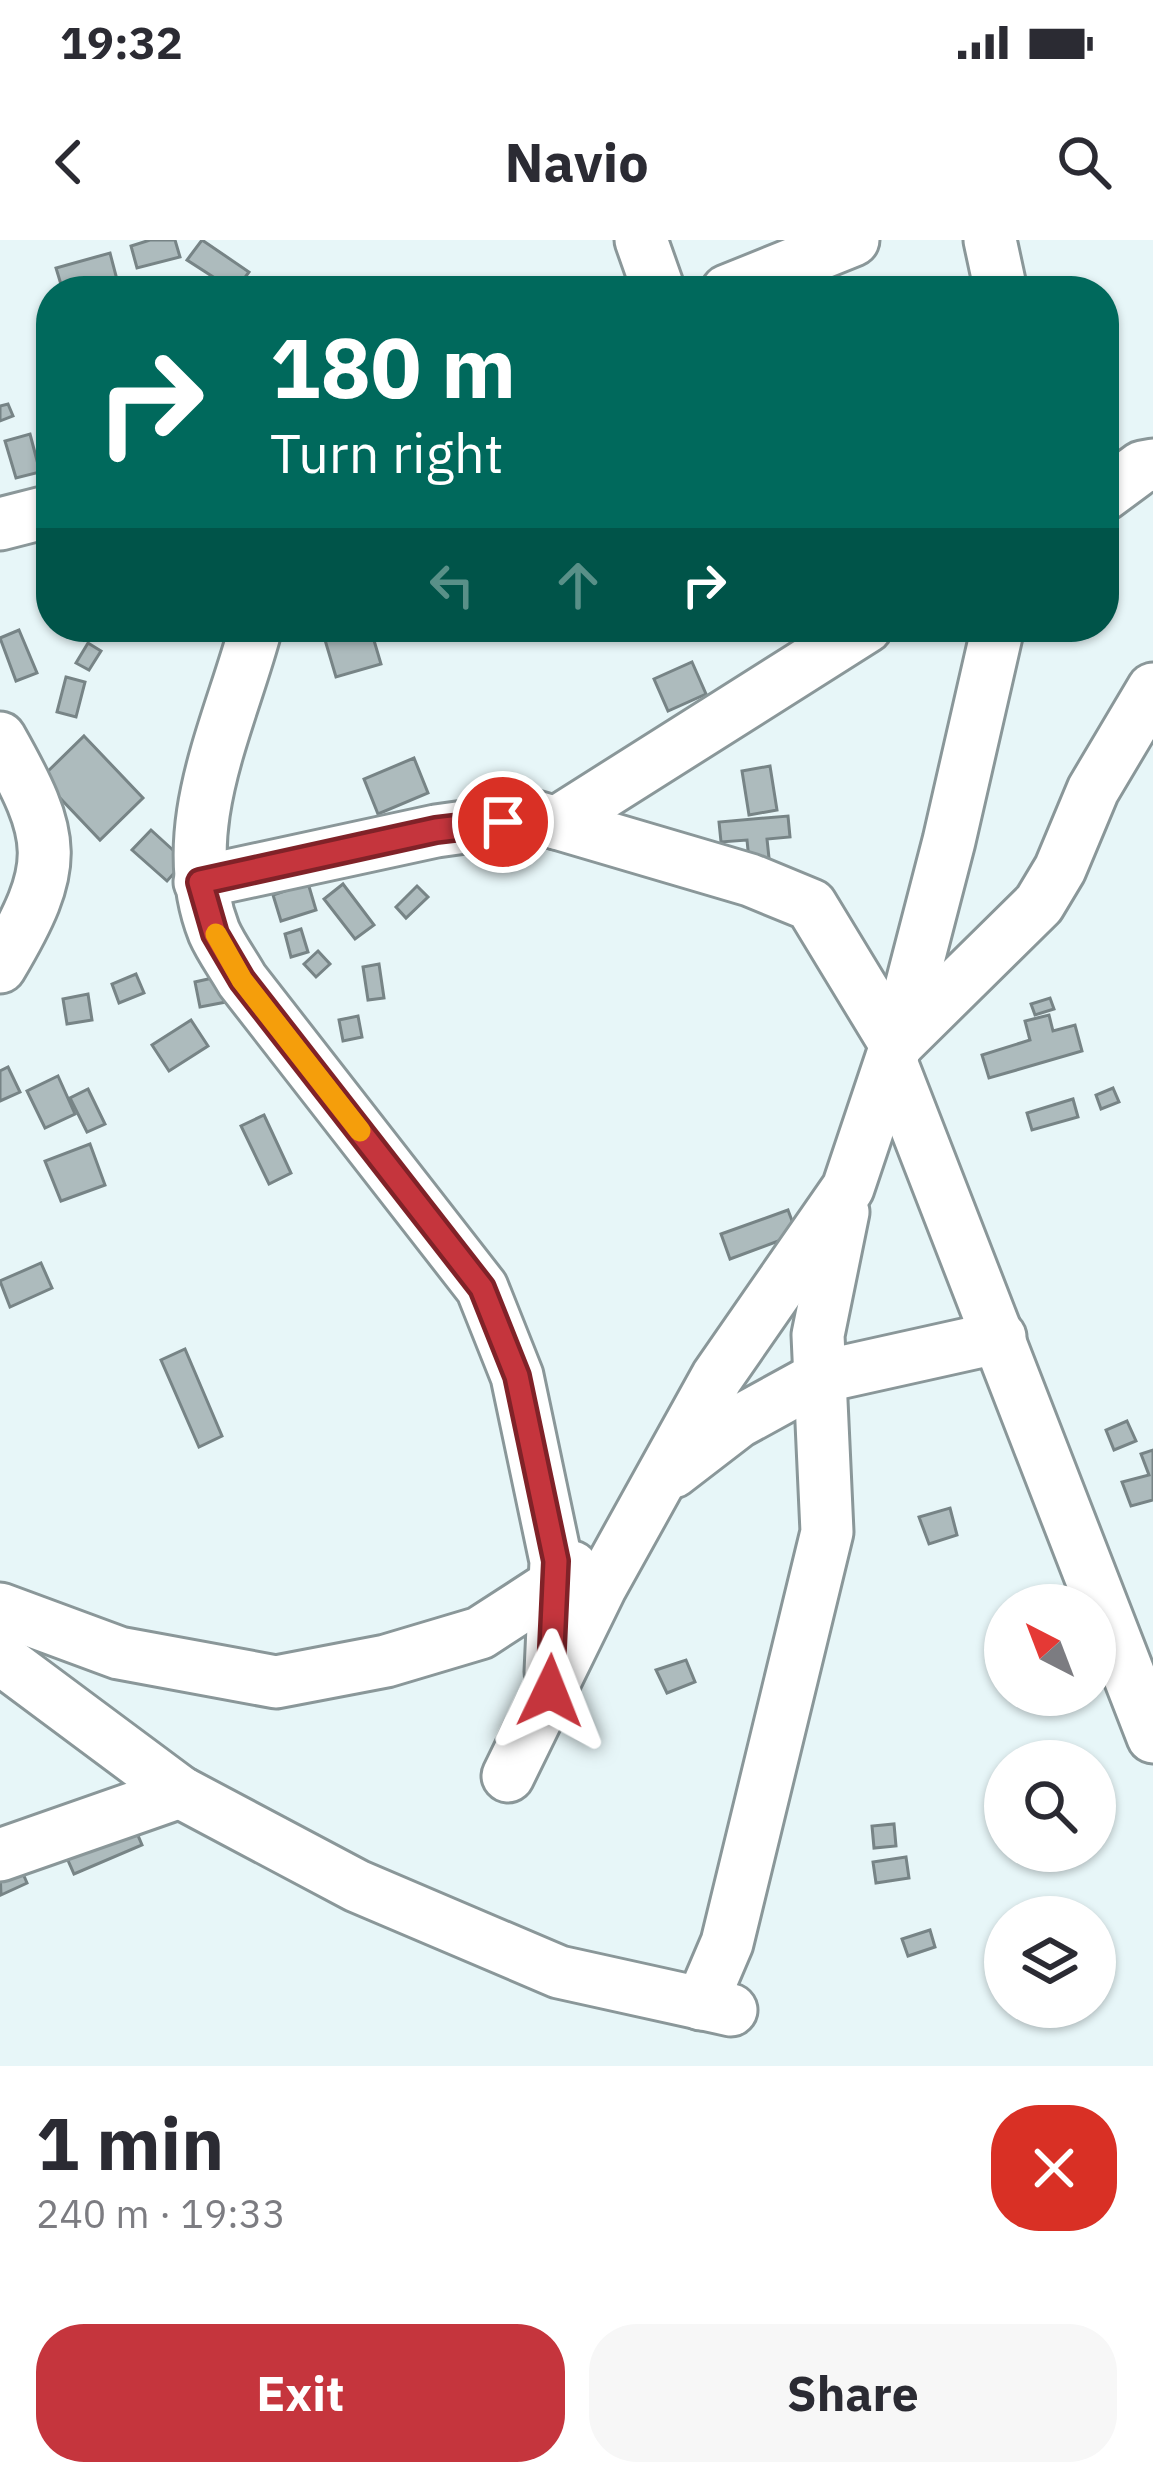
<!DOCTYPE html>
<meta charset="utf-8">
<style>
:root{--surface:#fff;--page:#f7f7f7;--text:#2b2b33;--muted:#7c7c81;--accent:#c5353d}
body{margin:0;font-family:"IBM Plex Sans",sans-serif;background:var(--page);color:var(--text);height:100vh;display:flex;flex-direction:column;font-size:45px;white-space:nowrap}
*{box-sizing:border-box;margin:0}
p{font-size:39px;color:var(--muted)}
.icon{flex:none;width:66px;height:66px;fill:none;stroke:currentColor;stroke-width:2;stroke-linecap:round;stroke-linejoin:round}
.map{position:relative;height:1826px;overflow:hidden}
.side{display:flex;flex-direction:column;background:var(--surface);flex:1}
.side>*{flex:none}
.top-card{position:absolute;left:36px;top:36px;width:1083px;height:366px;border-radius:48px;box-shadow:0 3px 9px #0004;background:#00695c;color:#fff;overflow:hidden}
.needle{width:78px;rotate:318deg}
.fabs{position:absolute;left:984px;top:1344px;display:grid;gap:24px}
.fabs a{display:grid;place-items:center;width:132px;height:132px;border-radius:50%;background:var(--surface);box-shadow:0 3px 9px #0004;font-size:60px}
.pin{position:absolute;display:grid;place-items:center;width:102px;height:102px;color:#fff;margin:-51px;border:6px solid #fff;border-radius:50%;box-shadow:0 3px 12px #0007}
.me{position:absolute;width:132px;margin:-66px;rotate:2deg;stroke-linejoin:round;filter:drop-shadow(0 0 9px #0008)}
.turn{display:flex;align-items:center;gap:42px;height:252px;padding:0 36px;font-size:54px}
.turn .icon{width:156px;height:156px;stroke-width:2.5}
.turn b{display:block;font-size:84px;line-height:102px}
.lanes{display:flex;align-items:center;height:114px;padding:0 36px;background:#0003;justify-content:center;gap:60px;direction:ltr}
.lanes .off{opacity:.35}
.round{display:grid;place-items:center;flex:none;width:126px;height:126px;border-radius:48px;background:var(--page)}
.headline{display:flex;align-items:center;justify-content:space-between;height:204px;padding:0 36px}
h1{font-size:72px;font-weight:700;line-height:90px}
.primary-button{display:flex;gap:24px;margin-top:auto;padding:24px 36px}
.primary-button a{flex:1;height:138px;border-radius:48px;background:var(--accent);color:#fff;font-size:48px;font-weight:700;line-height:138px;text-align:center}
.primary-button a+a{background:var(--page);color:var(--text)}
.status{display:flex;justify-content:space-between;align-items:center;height:84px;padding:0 60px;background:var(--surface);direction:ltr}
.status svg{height:33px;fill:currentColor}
header{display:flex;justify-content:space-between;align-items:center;height:156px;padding:0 36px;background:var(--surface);font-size:54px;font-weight:700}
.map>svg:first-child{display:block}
.building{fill:#adbbbd;stroke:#778486;stroke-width:3}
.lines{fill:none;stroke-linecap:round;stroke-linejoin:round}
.minor-casing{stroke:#8a9799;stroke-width:57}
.minor{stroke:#fff;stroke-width:51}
.route-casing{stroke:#802228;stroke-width:30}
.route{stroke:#c5353d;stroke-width:21}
.slow{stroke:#f59e0b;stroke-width:21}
</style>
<div class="status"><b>19:32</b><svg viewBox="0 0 49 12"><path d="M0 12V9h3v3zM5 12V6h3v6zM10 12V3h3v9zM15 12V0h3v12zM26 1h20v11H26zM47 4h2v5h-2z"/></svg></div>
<header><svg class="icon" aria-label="back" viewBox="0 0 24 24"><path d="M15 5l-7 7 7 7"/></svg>Navio<svg class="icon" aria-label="search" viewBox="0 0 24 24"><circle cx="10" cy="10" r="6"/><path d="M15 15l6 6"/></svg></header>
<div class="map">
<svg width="1153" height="1826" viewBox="0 0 1153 1826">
<rect width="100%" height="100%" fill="#e7f6f8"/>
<g class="building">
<polygon points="150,0 175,0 180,17 137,28 131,6"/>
<polygon points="202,0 249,32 235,51 187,20"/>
<polygon points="110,13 120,51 63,51 56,28"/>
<polygon points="8,164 13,176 0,181 0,166"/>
<polygon points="30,194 40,232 16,238 5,201"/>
<polygon points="51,302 51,337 43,304"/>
<polygon points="370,387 381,424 336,437 325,400"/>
<polygon points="19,390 37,433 16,441 0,398"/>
<polygon points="88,403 101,411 89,430 76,423"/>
<polygon points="692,422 706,454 668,471 654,439"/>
<polygon points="66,437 85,442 76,477 57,472"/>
<polygon points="84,496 143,558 100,600 41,538"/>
<polygon points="414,518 428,553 378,574 364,539"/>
<polygon points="770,526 777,570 749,575 742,531"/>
<polygon points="788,576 790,597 767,599 769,618 749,620 747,600 721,602 719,582"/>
<polygon points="151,590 185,621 167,641 132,610"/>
<polygon points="308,643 316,670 281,681 273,655"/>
<polygon points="343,644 374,685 355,699 324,659"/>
<polygon points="417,646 428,657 406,678 396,667"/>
<polygon points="301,689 308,712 291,717 285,694"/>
<polygon points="318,711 330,724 316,737 304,724"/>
<polygon points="379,724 384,758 368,760 363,727"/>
<polygon points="136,734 144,753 119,763 112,744"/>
<polygon points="221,736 226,762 200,767 195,742"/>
<polygon points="88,754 92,780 67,784 63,759"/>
<polygon points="1050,758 1054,769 1035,775 1031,764"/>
<polygon points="1049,775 1053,791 1075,785 1082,811 989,838 982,815 1030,800 1025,781"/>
<polygon points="358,776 362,797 343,801 339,780"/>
<polygon points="191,780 208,806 169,831 152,805"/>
<polygon points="8,827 20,852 0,861 0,831"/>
<polygon points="58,836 75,874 45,888 27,851"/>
<polygon points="1113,848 1119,862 1101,869 1096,855"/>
<polygon points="88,849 105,884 87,892 70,858"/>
<polygon points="1073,859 1078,877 1032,890 1027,873"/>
<polygon points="264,875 291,933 269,944 241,886"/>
<polygon points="90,904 105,945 61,961 45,921"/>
<polygon points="788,970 797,994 730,1019 721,994"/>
<polygon points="41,1023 52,1048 10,1067 0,1041"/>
<polygon points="185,1109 222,1196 199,1207 161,1120"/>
<polygon points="1127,1181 1136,1201 1114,1210 1106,1190"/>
<polygon points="1153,1210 1153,1260 1131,1266 1122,1242 1149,1235 1141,1214"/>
<polygon points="950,1268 957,1295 929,1304 919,1277"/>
<polygon points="686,1420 695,1442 667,1453 656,1430"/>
<polygon points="131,1579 142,1605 74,1634 63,1609"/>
<polygon points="894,1584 896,1606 874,1608 872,1586"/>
<polygon points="906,1617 909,1638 876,1643 873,1622"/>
<polygon points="18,1622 27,1643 1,1655 0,1630"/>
<polygon points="930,1690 935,1707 908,1716 902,1699"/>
</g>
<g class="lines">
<defs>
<g id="minor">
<polyline points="641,0 659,51"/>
<polyline points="990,0 1001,51"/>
<polyline points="727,51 853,0"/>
<polyline points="1104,255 1142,227 1153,225"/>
<polyline points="0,284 51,271"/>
<path d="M256,387C230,485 174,590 214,692C221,708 233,724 242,740L482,1048L517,1136L556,1321L551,1432"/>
<path d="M0,498C57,599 61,624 0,727"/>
<polyline points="556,583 866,387"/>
<polyline points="200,642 436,591 536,577 750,640 811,665 896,805"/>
<polyline points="896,805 1039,664 1060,629 1093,550 1153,449"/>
<polyline points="891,822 1153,1497"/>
<polyline points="673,1232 738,1182 820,1137 1000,1097"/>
<polyline points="0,1369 119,1413 276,1442 386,1421 480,1393 554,1345 572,1327"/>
<polyline points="0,1418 180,1552 357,1646 559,1732 731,1770"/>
<polyline points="508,1536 600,1348 717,1137 848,948 896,805 949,601 998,387"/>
<polyline points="0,1615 180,1552"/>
<polyline points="701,1764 727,1703 827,1292 818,1095 843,972"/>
</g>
</defs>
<use href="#minor" class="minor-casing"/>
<use href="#minor" class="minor"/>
</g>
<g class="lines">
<defs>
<polyline id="route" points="503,582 436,590 200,642 215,694 242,740 482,1048 517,1136 556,1321 550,1451"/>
</defs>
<use href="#route" class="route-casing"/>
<use href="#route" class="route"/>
<polyline class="slow" points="216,694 242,740 360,891"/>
</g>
</svg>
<div class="fabs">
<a><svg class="needle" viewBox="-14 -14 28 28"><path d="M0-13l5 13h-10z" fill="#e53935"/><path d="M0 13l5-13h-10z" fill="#7c7c81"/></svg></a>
<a><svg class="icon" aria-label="search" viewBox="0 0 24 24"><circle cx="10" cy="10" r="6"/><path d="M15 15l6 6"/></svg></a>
<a><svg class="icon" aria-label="layers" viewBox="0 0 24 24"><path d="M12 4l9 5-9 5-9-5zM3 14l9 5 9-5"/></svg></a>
</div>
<div class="pin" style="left:503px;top:582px;background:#d93025"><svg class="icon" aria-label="arrive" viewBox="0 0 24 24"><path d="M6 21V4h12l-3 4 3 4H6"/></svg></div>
<svg class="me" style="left:550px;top:1451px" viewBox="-20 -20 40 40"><path d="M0-17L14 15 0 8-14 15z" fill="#c5353d" stroke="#fff" stroke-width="4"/></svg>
<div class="top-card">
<div class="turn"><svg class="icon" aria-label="right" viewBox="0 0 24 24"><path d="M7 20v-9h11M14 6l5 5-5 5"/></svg><div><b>180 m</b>Turn right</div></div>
<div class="lanes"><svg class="icon off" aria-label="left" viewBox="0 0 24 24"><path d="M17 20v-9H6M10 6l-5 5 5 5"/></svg><svg class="icon off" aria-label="ahead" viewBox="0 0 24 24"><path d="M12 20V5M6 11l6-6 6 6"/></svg><svg class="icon" aria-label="right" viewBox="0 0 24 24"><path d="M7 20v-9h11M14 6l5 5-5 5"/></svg></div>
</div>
</div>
<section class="side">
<div class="headline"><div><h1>1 min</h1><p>240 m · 19:33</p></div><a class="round" style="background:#d93025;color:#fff"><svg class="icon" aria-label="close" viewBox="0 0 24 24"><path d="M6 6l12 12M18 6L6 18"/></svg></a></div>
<div class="primary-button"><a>Exit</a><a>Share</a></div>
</section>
